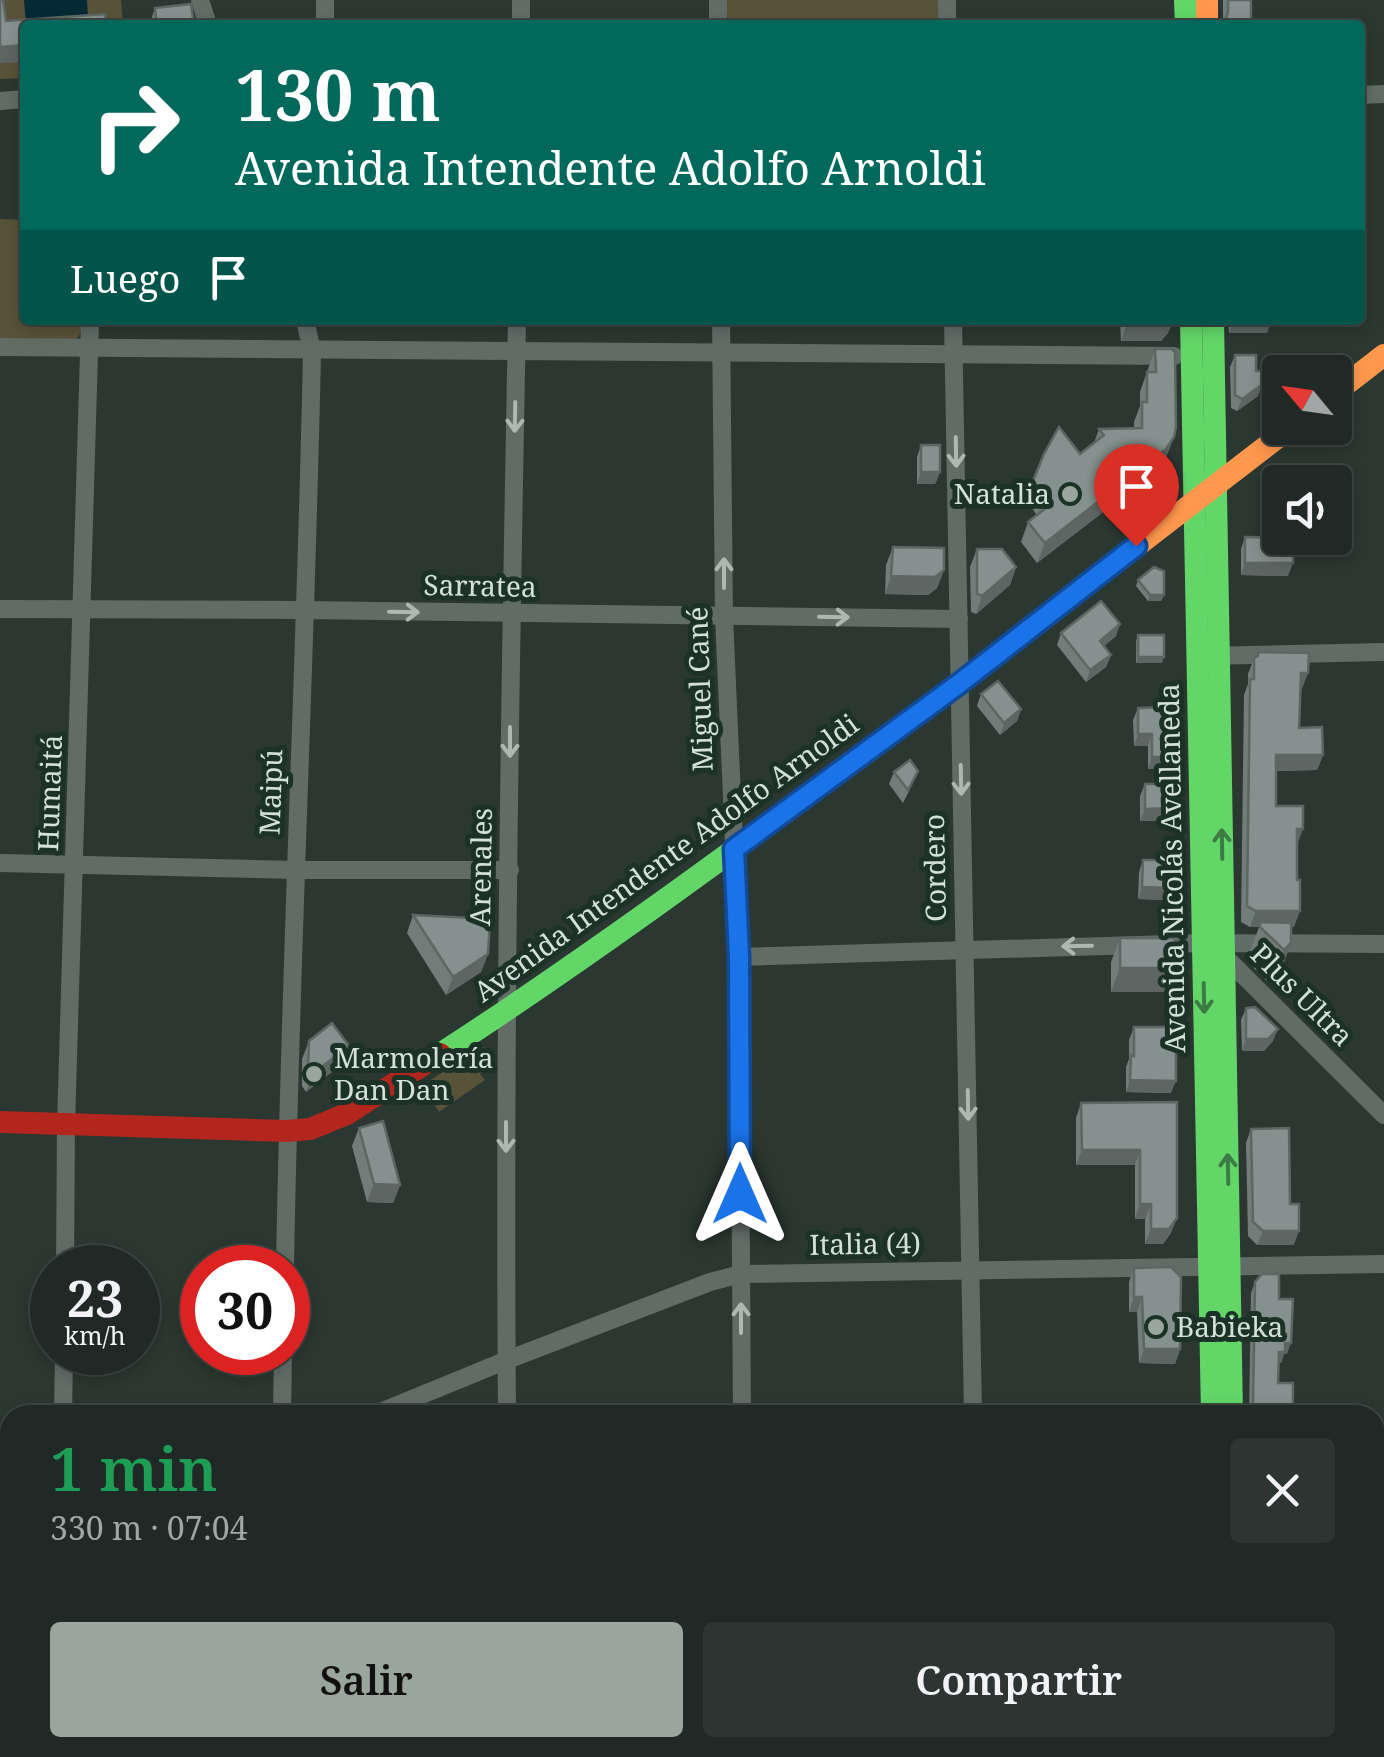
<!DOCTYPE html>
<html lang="es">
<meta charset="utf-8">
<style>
:root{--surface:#202925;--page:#2d3532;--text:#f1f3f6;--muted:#a2a6a7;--line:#3d4542;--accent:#99a69e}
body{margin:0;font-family:"Noto Serif",serif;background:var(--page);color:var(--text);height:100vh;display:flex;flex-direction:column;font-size:38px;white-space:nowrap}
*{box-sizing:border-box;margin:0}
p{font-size:32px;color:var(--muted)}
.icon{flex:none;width:55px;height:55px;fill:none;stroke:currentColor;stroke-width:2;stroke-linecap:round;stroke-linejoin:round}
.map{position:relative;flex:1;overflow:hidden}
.drawer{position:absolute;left:0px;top:1405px;width:1385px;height:352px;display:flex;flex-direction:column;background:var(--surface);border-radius:30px 30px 0 0;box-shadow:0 5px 15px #0003,0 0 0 2px var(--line)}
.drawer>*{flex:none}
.hud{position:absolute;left:20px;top:20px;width:1345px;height:305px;border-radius:10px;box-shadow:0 5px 15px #0003,0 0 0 2px var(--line);background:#00695c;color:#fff;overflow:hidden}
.needle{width:65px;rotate:299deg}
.buttons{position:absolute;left:1262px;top:355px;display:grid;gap:20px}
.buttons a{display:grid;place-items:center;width:90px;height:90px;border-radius:10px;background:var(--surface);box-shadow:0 5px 15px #0003,0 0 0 2px var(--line);font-size:50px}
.speed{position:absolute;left:30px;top:1245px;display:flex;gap:20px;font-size:50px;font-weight:700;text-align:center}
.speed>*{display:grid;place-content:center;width:130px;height:130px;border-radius:50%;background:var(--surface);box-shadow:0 5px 15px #0003,0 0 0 2px var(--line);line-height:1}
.speed small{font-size:25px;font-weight:400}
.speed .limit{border:15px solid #d22;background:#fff;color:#111}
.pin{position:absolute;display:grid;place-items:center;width:85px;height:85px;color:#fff;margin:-102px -42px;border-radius:50% 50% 50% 0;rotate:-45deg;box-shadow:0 0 10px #0007}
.pin .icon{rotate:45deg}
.me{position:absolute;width:110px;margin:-55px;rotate:0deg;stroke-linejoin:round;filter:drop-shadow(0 0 8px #0008)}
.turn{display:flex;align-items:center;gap:35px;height:210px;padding:0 50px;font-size:45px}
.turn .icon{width:130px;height:130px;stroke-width:2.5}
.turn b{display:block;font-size:70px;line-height:85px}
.then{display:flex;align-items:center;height:95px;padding:0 50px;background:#0003;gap:20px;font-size:38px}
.round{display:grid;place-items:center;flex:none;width:105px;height:105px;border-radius:10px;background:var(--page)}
.summary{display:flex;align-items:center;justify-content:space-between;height:170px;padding:0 50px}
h1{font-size:60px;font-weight:600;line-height:75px;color:#1e9e55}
.primary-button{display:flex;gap:20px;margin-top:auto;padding:20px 50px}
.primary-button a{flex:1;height:115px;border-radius:10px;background:var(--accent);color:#111;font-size:40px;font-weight:600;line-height:115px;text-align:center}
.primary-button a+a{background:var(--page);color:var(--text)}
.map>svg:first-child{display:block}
.green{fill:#585238}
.water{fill:#042a36}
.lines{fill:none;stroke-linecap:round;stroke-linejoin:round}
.street{stroke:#626c67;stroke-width:18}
.fast{stroke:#63d668;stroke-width:22}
.slow{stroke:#ff974d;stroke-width:22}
.jam{stroke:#b3261e;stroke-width:22}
.wall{fill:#727d7a}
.shaded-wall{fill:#5d6663}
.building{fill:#85918e;stroke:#5d6663;stroke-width:2.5}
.oneway{stroke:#acb8b1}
.oneway2{stroke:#3c7c44}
.route-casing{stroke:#114b97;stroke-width:25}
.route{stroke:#1a73e8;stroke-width:18}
.poi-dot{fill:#99a69e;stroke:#1c3226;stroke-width:4}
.labels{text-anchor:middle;stroke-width:10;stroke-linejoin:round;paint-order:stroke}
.poi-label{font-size:28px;fill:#d4e1d9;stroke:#1c3226;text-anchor:start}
.street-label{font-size:28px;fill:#d4e1d9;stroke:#1c3226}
</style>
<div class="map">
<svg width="1384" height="1757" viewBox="0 0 1384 1757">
<rect width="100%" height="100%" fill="#2b3731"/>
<g class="green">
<polygon points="0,0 121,0 123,25 25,25 25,78 0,79"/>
<rect x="726" y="0" width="212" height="25"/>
<path d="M0,219L25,220V320H82C82,329 82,336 73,341L0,339Z"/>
<polygon points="481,1047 486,1048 487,1061 483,1064 486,1068 480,1074 485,1080 439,1112 423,1085"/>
</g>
<polygon class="water" points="24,0 87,0 88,19 26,24"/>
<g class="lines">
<g class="street">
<polyline points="200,0 208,25"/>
<polyline points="521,0 521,25"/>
<polyline points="718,0 718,25"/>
<polyline points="947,0 947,25"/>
<polyline points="325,25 325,0"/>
<polyline points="1360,95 1384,94"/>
<polyline points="0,101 25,99"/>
<polyline points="721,320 724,616 739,957 742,1415"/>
<polyline points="953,320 973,1415"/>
<polyline points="0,347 1174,356"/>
<polyline points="0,609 306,610 959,619"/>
<polyline points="1208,656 1384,652"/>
<polyline points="0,863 295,870 510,870"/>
<polyline points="1224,956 1384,1115"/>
<polyline points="739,957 1203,943 1384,944"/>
<polyline points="65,1268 66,1125 90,320"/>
<path d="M285,1268C290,962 306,657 312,351L305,320"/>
<polyline points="63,1415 64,1352"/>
<polyline points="282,1415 283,1352"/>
<polyline points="373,1415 507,1360 710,1282 741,1274 1384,1264"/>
<path d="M507,1415C504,1050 510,685 517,320"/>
<polyline points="0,1441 10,1441"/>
<polyline points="1375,1665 1384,1665"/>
<polyline points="510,1748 511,1757"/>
<polyline points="745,1748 745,1757"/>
<polyline points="976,1748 976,1757"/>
<polyline points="54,1757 54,1748"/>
<polyline points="273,1757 273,1748"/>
<polyline points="322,1757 370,1748"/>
</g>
<g class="fast">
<polyline points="1185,0 1186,25"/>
<polyline points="1191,320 1212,1415"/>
<polyline points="1213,320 1232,1415"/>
<path d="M440,1054C605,947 762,829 920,713"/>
<polyline points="1236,1748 1237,1757"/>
</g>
<g class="slow">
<polyline points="1207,0 1207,25"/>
<polyline points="1335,393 1384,355"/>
<polyline points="920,713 1290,428"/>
</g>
<g class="jam">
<polyline points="0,1122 287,1131 310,1129 347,1114 440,1054"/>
<polyline points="1215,1748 1216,1757"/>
</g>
</g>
<g class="wall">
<polygon points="1223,0 1251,0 1250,25 1223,25"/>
<polygon points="155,8 194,25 151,25 151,20"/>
<polygon points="1120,320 1173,320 1168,333 1161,341 1121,341"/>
<polygon points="1228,320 1271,320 1267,333 1229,333"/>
<polygon points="1155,349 1174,437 1166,457 1159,469 1037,563 1021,542 1028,522 1037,515 1026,501 1044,454 1080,454 1094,443 1099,429 1134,428 1134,422 1140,406 1140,392"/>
<polygon points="1235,355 1256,371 1258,396 1237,411 1231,408 1230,367"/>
<polygon points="921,445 940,472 935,484 917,484 917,457"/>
<polygon points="1245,537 1288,576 1241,575 1241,549"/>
<polygon points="893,547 944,570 937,588 928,595 885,594 886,565"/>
<polygon points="977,549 1016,567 1010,585 976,614 971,612 970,567"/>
<polygon points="1138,580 1164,595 1161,601 1148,601 1136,586"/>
<polygon points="1061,633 1116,636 1104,646 1111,655 1106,667 1086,682 1057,645"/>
<polygon points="1138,635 1162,663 1136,663 1136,641"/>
<polygon points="1258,652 1302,689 1300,689 1299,728 1323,755 1317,770 1276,771 1276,806 1297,845 1294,927 1291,927 1291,943 1278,978 1271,985 1248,962 1248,957 1259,927 1250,927 1241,922 1244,695 1248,684 1248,674 1254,658 1257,656"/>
<polygon points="981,694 1021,709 1017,721 1000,735 977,706"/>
<polygon points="1171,707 1167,769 1148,769 1148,746 1134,746 1133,720 1138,708"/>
<polygon points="894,772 913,783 903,803 889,784"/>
<polygon points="1145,784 1169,821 1140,821 1140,796"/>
<polygon points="1143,860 1167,900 1138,899 1139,872"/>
<polygon points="413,915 488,954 481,972 446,995 407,933"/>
<polygon points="1120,938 1179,968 1171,992 1111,992 1111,962"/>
<polygon points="1246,1008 1273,1041 1264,1051 1242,1051 1241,1020"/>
<polygon points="1134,1027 1171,1093 1126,1092 1126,1067 1129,1059 1129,1040"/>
<polygon points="309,1041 342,1064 306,1092 302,1086 302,1059"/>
<polygon points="1177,1102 1171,1233 1163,1244 1145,1244 1145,1219 1135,1219 1135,1165 1076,1165 1076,1118 1081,1103"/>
<polygon points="359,1128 400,1185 393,1203 367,1202 352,1146"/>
<polygon points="1251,1129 1290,1204 1294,1245 1257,1245 1248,1236 1246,1143"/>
<polygon points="1134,1268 1180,1349 1175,1364 1139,1363 1137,1312 1129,1312 1129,1282"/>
<polygon points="1255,1282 1279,1299 1287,1354 1284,1354 1281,1363 1279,1363 1278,1383 1293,1405 1302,1415 1249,1415 1251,1293"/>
<polygon points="1257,1748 1294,1748 1294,1757 1256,1757"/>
</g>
<g class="shaded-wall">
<polygon points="25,45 25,62 0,63 0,47"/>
<polygon points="1173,320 1168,333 1161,341 1121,341 1127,323"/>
<polygon points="1234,320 1271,320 1267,333 1229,333"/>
<polygon points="1263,384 1258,396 1237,411 1242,399"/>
<polygon points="1174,437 1166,457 1159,469 1037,563 1045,543"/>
<polygon points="921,472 940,472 935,484 917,484"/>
<polygon points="1245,563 1293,563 1288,576 1241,575"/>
<polygon points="1016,567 1010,585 976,614 982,596"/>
<polygon points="944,570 937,588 928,595 885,594 891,576"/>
<polygon points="1150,595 1164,595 1161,601 1148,601"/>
<polygon points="1120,624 1116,636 1095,653 1100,641"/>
<polygon points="1111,655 1106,667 1086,682 1090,670"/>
<polygon points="1138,657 1164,657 1162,663 1136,663"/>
<polygon points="1301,673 1308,673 1302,689 1295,689"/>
<polygon points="1021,709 1017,721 1000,735 1004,723"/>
<polygon points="1138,734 1152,734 1148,746 1134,746"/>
<polygon points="1276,755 1323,755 1317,770 1270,771"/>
<polygon points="1152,757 1171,757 1167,769 1148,769"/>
<polygon points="1173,808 1169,821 1140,821 1145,809"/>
<polygon points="1297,829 1303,829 1297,845"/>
<polygon points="1142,887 1171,888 1167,900 1138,899"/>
<polygon points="1256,911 1300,911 1294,927 1260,927 1260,922 1259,927 1250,927"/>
<polygon points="1291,943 1278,978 1271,985 1284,950"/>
<polygon points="488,954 481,972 446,995 453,977"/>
<polygon points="1120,968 1179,968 1171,992 1111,992"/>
<polygon points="1278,1029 1273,1041 1264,1051 1242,1051 1246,1039"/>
<polygon points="349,1046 342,1064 306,1092 312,1074"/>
<polygon points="1130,1080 1176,1081 1171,1093 1126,1092"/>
<polygon points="1082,1150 1140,1150 1135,1165 1076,1165"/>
<polygon points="374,1184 400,1185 393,1203 367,1202"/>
<polygon points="1140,1204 1151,1204 1145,1219 1135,1219"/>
<polygon points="1177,1218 1171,1233 1163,1244 1145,1244 1151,1229"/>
<polygon points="1263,1231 1299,1231 1294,1245 1257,1245"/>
<polygon points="1134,1297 1142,1297 1137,1312 1129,1312"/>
<polygon points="1285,1343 1291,1343 1287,1354 1284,1354 1281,1363 1275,1363 1279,1352"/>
<polygon points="1144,1349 1180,1349 1175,1364 1139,1363"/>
<polygon points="1253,1405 1258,1405 1254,1415 1249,1415"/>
</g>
<g class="building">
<polygon points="0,0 3,0 6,21 105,14 106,25 25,25 25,45 0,47"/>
<polygon points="1228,0 1251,0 1251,24 1225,23 1228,11"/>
<polygon points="191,4 194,25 157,25 155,8"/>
<polygon points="1127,320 1171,320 1168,323 1127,323"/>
<polygon points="1155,349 1172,349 1175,352 1176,427 1174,437 1166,449 1045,543 1028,522 1051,504 1033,481 1044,454 1059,427 1080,454 1104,435 1099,429 1142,428 1142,402 1147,402 1147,372 1156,372"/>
<polygon points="1235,355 1256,355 1256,371 1262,371 1263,384 1242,399 1235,395"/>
<rect x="921" y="445" width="19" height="27"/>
<polygon points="1245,537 1293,538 1293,563 1245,563"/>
<polygon points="893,547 944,548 944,570 935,577 891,576"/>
<polygon points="977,549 1002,549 1016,567 982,596 977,594"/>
<polygon points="1154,567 1164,571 1164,595 1150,595 1138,580"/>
<polygon points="1101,601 1120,624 1100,641 1111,655 1090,670 1061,633"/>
<rect x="1138" y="635" width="26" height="22"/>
<polygon points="1258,652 1309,653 1308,673 1301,673 1299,728 1322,727 1323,755 1276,755 1276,806 1303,806 1303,829 1297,829 1297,880 1300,880 1300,911 1256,911 1247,906 1250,679 1254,679 1254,658 1258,656"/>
<polygon points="998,681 1021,709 1004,723 981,694"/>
<polygon points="1171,707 1171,757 1152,757 1152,734 1138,734 1138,708"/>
<polygon points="910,760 918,771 908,790 894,772"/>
<polygon points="1145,784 1173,784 1173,808 1145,809"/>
<polygon points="1143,860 1172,860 1171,888 1142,887"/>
<polygon points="413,915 490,919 488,954 453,977"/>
<polygon points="1260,922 1291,923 1291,943 1284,950 1260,927"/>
<polygon points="1120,938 1173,938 1180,945 1179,968 1120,968"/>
<polygon points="1255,1007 1278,1029 1268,1039 1246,1039 1246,1008"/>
<polygon points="332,1023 349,1046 312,1074 308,1068 309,1041"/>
<polygon points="1134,1027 1176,1027 1176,1081 1130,1080 1131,1055 1134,1056"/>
<polygon points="1177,1102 1177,1218 1169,1229 1151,1229 1151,1204 1140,1204 1140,1150 1082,1150 1081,1103"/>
<polygon points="383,1121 400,1185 374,1184 359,1128"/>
<polygon points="1289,1128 1290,1204 1299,1204 1299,1231 1263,1231 1253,1222 1251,1129"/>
<polygon points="1171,1267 1181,1277 1180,1349 1144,1349 1142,1297 1134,1297 1134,1268"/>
<polygon points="1262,1274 1279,1274 1279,1299 1293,1299 1291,1343 1285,1343 1285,1352 1279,1352 1278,1383 1293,1383 1293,1405 1302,1405 1302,1415 1258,1415 1258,1405 1253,1405 1255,1282"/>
<polygon points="1147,1748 1188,1748 1188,1757 1146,1757"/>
<rect x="1261" y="1748" width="33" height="9"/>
</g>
<defs><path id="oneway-shaft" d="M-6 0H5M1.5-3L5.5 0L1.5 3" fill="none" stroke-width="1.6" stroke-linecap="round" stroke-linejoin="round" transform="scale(2.5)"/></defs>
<g class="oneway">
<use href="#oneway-shaft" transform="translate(515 417) rotate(91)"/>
<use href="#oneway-shaft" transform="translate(956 452) rotate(89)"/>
<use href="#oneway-shaft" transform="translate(724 573) rotate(-90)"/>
<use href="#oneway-shaft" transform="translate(404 612) rotate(1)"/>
<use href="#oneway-shaft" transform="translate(834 617) rotate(1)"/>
<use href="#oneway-shaft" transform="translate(510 742) rotate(90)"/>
<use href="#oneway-shaft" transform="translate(961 780) rotate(89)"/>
<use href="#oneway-shaft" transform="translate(1077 946) rotate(179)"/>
<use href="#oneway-shaft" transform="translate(968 1105) rotate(89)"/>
<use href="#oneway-shaft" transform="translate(506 1137) rotate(90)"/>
<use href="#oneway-shaft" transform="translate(741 1318) rotate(-90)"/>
</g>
<g class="oneway2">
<use href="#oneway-shaft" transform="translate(1222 844) rotate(-91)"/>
<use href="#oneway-shaft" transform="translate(1204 998) rotate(89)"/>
<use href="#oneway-shaft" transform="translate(1228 1169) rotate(-91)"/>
</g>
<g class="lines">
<defs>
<polyline id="route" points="740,1194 739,957 734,849 960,683 1136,546"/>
</defs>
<use href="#route" class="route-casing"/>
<use href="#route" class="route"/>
</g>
<g class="poi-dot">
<circle cx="1070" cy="494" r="10"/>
<circle cx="314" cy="1074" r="10"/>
<circle cx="1156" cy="1327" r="10"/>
</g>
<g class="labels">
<g class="poi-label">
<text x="1050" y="504" text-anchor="end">Natalia</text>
<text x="334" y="1068">Marmolería<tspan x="334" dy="32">Dan Dan</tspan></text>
<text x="1176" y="1337">Babieka</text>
</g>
<g class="street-label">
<text transform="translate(480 586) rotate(1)" y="10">Sarratea</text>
<text transform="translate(700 689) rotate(-92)" y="10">Miguel Cané</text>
<text transform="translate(271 792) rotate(-88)" y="10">Maipú</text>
<text transform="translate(50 793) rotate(-88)" y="10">Humaitá</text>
<text transform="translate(666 858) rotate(-36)" y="10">Avenida Intendente Adolfo Arnoldi</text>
<text transform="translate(481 867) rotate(-89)" y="10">Arenales</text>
<text transform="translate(935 868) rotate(-91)" y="10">Cordero</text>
<text transform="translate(1172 868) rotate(-91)" y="10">Avenida Nicolás Avellaneda</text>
<text transform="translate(1302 995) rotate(45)" y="10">Plus Ultra</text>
<text transform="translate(865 1244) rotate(-1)" y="10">Italia (4)</text>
</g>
</g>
</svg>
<div class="buttons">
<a><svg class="needle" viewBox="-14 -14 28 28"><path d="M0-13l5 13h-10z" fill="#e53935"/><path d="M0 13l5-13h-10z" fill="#a2a6a7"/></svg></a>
<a><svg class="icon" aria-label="sound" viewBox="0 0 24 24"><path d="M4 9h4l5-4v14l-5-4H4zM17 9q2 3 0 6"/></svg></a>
</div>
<div class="speed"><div>23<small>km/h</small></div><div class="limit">30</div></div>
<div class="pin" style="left:1136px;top:546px;background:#d93025"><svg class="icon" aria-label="arrive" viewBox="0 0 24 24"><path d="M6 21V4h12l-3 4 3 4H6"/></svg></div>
<svg class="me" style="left:740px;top:1194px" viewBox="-20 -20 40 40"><path d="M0-17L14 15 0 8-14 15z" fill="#1a73e8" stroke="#fff" stroke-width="4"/></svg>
<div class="hud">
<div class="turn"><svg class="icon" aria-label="right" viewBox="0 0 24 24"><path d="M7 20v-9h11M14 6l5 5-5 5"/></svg><div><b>130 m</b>Avenida Intendente Adolfo Arnoldi</div></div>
<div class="then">Luego<svg class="icon" aria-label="arrive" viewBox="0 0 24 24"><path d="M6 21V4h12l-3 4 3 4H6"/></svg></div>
</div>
<section class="drawer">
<div class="summary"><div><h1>1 min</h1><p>330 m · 07:04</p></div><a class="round"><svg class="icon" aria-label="close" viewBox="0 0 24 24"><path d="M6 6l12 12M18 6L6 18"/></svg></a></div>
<div class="primary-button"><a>Salir</a><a>Compartir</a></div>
</section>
</div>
